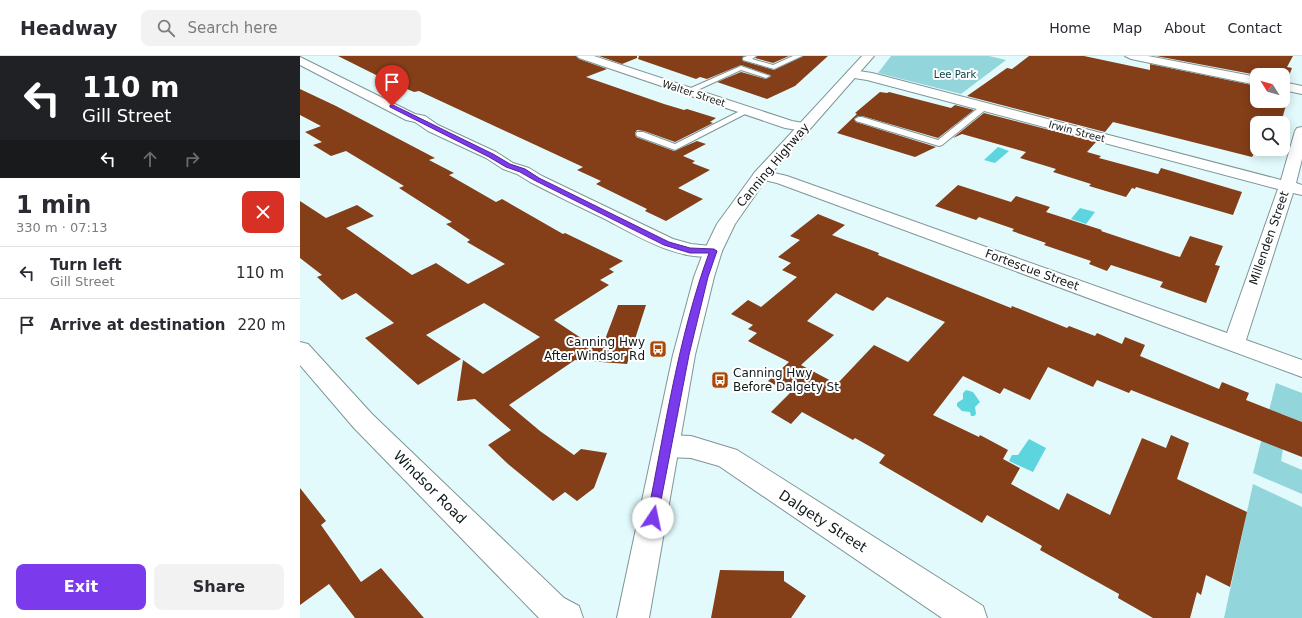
<!DOCTYPE html>
<meta charset="utf-8">
<style>
:root{--surface:#fff;--page:#f2f2f3;--text:#2b2b33;--muted:#7c7c81;--line:#e1e1e2;--accent:#7c3aed}
body{margin:0;font-family:"DejaVu Sans",sans-serif;background:var(--page);color:var(--text);height:100vh;display:flex;flex-direction:column;font-size:15px;white-space:nowrap}
*{box-sizing:border-box;margin:0}
p{font-size:13px;color:var(--muted)}
.icon{flex:none;width:22px;height:22px;fill:none;stroke:currentColor;stroke-width:2;stroke-linecap:round;stroke-linejoin:round}
.map{position:relative;flex:1;overflow:hidden}
.details{display:flex;flex-direction:column;background:var(--surface);width:300px}
.details>*{flex:none}
.guide{background:#202124;color:#fff;overflow:hidden}
.needle{width:26px;rotate:307deg}
.tools{position:absolute;left:950px;top:12px;display:grid;gap:8px}
.tools a{display:grid;place-items:center;width:40px;height:40px;border-radius:8px;background:var(--surface);box-shadow:0 2px 10px #0003;font-size:20px}
.pin{position:absolute;display:grid;place-items:center;width:34px;height:34px;color:#fff;margin:-41px -17px;border-radius:50% 50% 50% 0;rotate:-45deg;box-shadow:0 0 4px #0007}
.pin .icon{rotate:45deg}
.me{position:absolute;width:44px;margin:-22px;rotate:11deg;stroke-linejoin:round;filter:drop-shadow(0 0 3px #0008)}
.turn{display:flex;align-items:center;gap:14px;height:84px;padding:0 16px;font-size:18px}
.turn .icon{width:52px;height:52px;stroke-width:2.5}
.turn b{display:block;font-size:28px;line-height:34px}
.lanes{display:flex;align-items:center;height:38px;padding:0 16px;background:#0003;justify-content:center;gap:20px;direction:ltr}
.lanes .off{opacity:.35}
.round{display:grid;place-items:center;flex:none;width:42px;height:42px;border-radius:8px;background:var(--page)}
.head{display:flex;align-items:center;justify-content:space-between;height:68px;padding:0 16px}
h1{font-size:24px;font-weight:600;line-height:30px}
.button{display:flex;gap:8px;margin-top:auto;padding:8px 16px}
.button a{flex:1;height:46px;border-radius:8px;background:var(--accent);color:#fff;font-size:16px;font-weight:600;line-height:46px;text-align:center}
.button a+a{background:var(--page);color:var(--text)}
ul{padding:0;list-style:none}
li{display:flex;align-items:center;gap:12px;height:52px;padding:0 16px;border-top:1px solid var(--line)}
li div{flex:1}
li b{display:block;font-size:15px}
li em{font-style:normal}
header{display:flex;align-items:center;gap:24px;box-sizing:border-box;height:56px;padding:0 20px;background:var(--surface);border-bottom:1px solid var(--line)}
header strong{font-size:19px}
nav{display:flex;gap:22px;margin-inline-start:auto;font-size:14px}
.search{width:280px;height:36px;background:var(--page);display:flex;align-items:center;gap:10px;box-sizing:border-box;padding:0 14px;border-radius:8px;color:var(--muted);font-size:15px}
main{display:flex;flex:1;min-height:0}
.map>svg:first-child{display:block}
.green{fill:#92d6dc}
.water{fill:#5cd5df}
.building{fill:#843e18;fill-rule:evenodd}
.lines{fill:none;stroke-linecap:round;stroke-linejoin:round}
.lane-casing{stroke:#7f9597;stroke-width:2}
.street-casing{stroke:#7f9597;stroke-width:2}
.highway-casing{stroke:#7f9597;stroke-width:2}
.lane{fill:#fff;fill-rule:evenodd}
.street{fill:#fff;fill-rule:evenodd}
.highway{fill:#fff;fill-rule:evenodd}
.route{fill:#7c3aed;stroke:#51269a}
.labels{text-anchor:middle;stroke-width:4;stroke-linejoin:round;paint-order:stroke}
.far-park-label{font-size:10px;fill:#033e43;stroke:#fff}
.far-street-label{font-size:10px;fill:#11191a;stroke:#fff}
.street-label{font-size:12px;fill:#11191a;stroke:#fff}
.poi-label{font-size:12px;fill:#11191a;stroke:#fff;text-anchor:end}
.near-street-label{font-size:14px;fill:#11191a;stroke:#fff}
</style>
<header>
<strong>Headway</strong>
<div class="search"><svg class="icon" aria-label="search" viewBox="0 0 24 24"><circle cx="10" cy="10" r="6"/><path d="M15 15l6 6"/></svg>Search here</div>
<nav><a>Home</a><a>Map</a><a>About</a><a>Contact</a></nav>
</header>
<main>
<section class="details">
<div class="guide">
<div class="turn"><svg class="icon" aria-label="left" viewBox="0 0 24 24"><path d="M17 20v-9H6M10 6l-5 5 5 5"/></svg><div><b>110 m</b>Gill Street</div></div>
<div class="lanes"><svg class="icon" aria-label="left" viewBox="0 0 24 24"><path d="M17 20v-9H6M10 6l-5 5 5 5"/></svg><svg class="icon off" aria-label="ahead" viewBox="0 0 24 24"><path d="M12 20V5M6 11l6-6 6 6"/></svg><svg class="icon off" aria-label="right" viewBox="0 0 24 24"><path d="M7 20v-9h11M14 6l5 5-5 5"/></svg></div>
</div>
<div class="head"><div><h1>1 min</h1><p>330 m · 07:13</p></div><a class="round" style="background:#d93025;color:#fff"><svg class="icon" aria-label="close" viewBox="0 0 24 24"><path d="M6 6l12 12M18 6L6 18"/></svg></a></div>
<ul>
<li><svg class="icon" aria-label="left" viewBox="0 0 24 24"><path d="M17 20v-9H6M10 6l-5 5 5 5"/></svg><div><b>Turn left</b><p>Gill Street</p></div><em>110 m</em></li>
<li><svg class="icon" aria-label="arrive" viewBox="0 0 24 24"><path d="M6 21V4h12l-3 4 3 4H6"/></svg><div><b>Arrive at destination</b></div><em>220 m</em></li>
</ul>
<div class="button"><a>Exit</a><a>Share</a></div>
</section>
<div class="map">
<svg width="1002" height="562" viewBox="0 0 1002 562">
<rect width="100%" height="100%" fill="#e2fafc"/>
<g class="green">
<polygon points="591,0 689,0 706,4 661,38 578,17"/>
<polygon points="976,327 1002,337 1002,366 982,358 983,393 981,405 1002,414 1002,438 953,417"/>
<polygon points="953,428 1002,451 1002,562 924,562"/>
</g>
<g class="water">
<polygon points="698,91 709,95 695,107 684,104"/>
<polygon points="780,152 795,156 786,168 771,163"/>
<polygon points="666,334 673,336 680,346 675,351 676,358 674,360 671,360 670,356 662,355 657,350 657,347 663,343 663,337"/>
<polygon points="729,383 746,392 733,416 709,405 712,399 718,399"/>
</g>
<g class="building">
<polygon points="38,0 276,0 279,3 307,13 286,21 364,48 384,54 387,53 416,62 410,66 413,67 375,86 344,75 337,74 335,77 336,81 374,95 397,85 406,88 383,100 395,105 392,107 410,114 378,132 403,143 366,165 345,155 347,153 296,128 301,125 277,114 283,111 119,35 114,36 88,25"/>
<polygon points="299,0 337,0 337,2 322,8"/>
<polygon points="339,0 444,0 442,2 443,5 474,14 503,0 528,0 495,30 467,43 417,26 441,16 466,23 471,20 470,19 441,9 407,23 400,21 396,23 338,3"/>
<polygon points="457,0 489,0 473,7 455,2"/>
<polygon points="729,0 784,0 850,14 850,8 957,30 957,45 980,45 979,48 986,49 981,67 957,67 957,93 969,93 967,99 955,96 952,101 813,66 805,76 667,40 707,12 712,13"/>
<polygon points="856,0 993,0 987,11 992,12 987,25 983,25 983,19 957,19"/>
<polygon points="0,33 36,50 135,102 129,104 154,117 149,119 196,146 202,143 263,178 265,177 323,205 309,213 314,216 300,224 309,229 254,264 287,286 304,286 318,249 346,249 327,308 275,304 209,349 240,375 274,399 281,393 307,397 294,432 277,445 265,436 253,445 208,408 188,389 211,374 175,343 157,345 163,304 183,318 240,281 184,247 126,279 161,303 118,329 65,282 94,267 56,237 42,244 17,221 22,219 0,202 0,145 26,162 57,149 74,160 46,172 112,219 136,207 168,228 205,208 167,186 170,184 146,168 152,166 99,132 104,130 46,95 31,100 13,89 22,86 5,76 21,70 0,59"/>
<polygon points="580,36 587,37 589,36 651,52 655,49 674,54 638,82 562,60 558,60 554,63 556,66 636,91 615,101 537,77 557,58 555,57"/>
<polygon points="684,57 796,86 787,96 801,100 799,102 858,118 861,112 942,136 933,159 836,131 835,133 832,132 826,141 789,130 791,128 753,116 756,113 720,102 726,96 662,78 653,82"/>
<polygon points="658,129 711,146 716,140 750,151 746,156 802,174 801,175 876,200 880,201 890,180 923,190 915,209 920,210 906,247 860,231 863,226 811,209 807,215 789,208 791,205 744,189 746,187 712,175 714,173 679,161 676,164 635,150"/>
<path d="M518,158L545,169L532,179L579,197L578,199L711,252L712,250L767,272L769,270L795,280L797,277L822,288L825,281L845,289L840,300L919,333L922,326L949,337L946,344L1002,366V401L831,334L829,337L797,324L793,331L748,311L730,344L704,332L700,338L663,320L633,359L679,381L680,379L708,394L703,403L720,412L711,428L759,454L767,437L810,459L842,382L866,392L871,379L889,387L877,423L947,456L930,531L906,519L901,539L897,536L890,562H853L818,542L819,538L740,494L742,490L687,459L682,467L579,407L585,399L555,382L553,384L502,356L491,368L471,356L490,337L468,325L489,306L448,285L457,277L448,273L453,269L431,258L448,244L461,251L497,221L482,214L491,207L478,201L500,184L490,180ZM536,237L573,255L587,241L645,266L608,306L574,289L537,328L501,309L534,279L507,265Z"/>
<polygon points="0,432 26,465 21,469 61,526 81,512 124,562 55,562 29,528 0,549"/>
<polygon points="420,514 484,515 484,525 506,540 491,562 411,562"/>
</g>
<g class="lines">
<defs>
<g id="lane">
<polygon points="447,0 456,0 452,3 473,9 493,0 502,0 474,13 443,4 443,2"/>
<polygon points="441,10 470,20 466,22 441,14 391,37 385,37 384,35"/>
<polygon points="682,49 688,49 689,51 642,89 639,90 556,65 555,63 559,61 562,61 638,84"/>
<polygon points="444,53 450,53 451,55 375,94 337,80 336,78 337,76 343,76 375,88"/>
</g>
<g id="street">
<polygon points="277,0 294,0 492,65 509,68 511,71 509,74 504,75 485,72 279,2"/>
<polygon points="825,0 848,0 957,21 957,29 831,3"/>
<path d="M0,1L115,58L125,60L138,69L196,96L213,107L229,112L242,120L373,183L391,188L420,191L422,195L420,199C382,208 337,180 305,163C280,151 255,139 230,126L217,118L203,113L186,102L128,75L115,66L106,64L0,9Z"/>
<polygon points="552,14 572,17 981,124 995,75 997,72 1002,71 1002,103 996,127 1002,129 1002,139 993,137 946,284 1002,304 1002,321 477,127 455,122 453,119 455,116 461,114 487,120 927,277 978,133 567,24 548,21 546,18 548,15"/>
<polygon points="983,26 1002,30 1002,38 983,34"/>
<polygon points="0,286 8,288 72,358 264,542 279,550 283,562 239,562 54,372 0,309"/>
<polygon points="367,379 391,380 437,394 683,550 687,562 642,562 419,410 391,402 367,401 358,398 354,390 358,382"/>
</g>
<polygon id="highway" points="562,0 574,0 467,122 435,168 422,195 414,221 395,299 349,562 317,562 373,299 394,221 404,195 417,168 455,116"/>
</defs>
<use href="#lane" class="lane-casing"/>
<use href="#street" class="street-casing"/>
<use href="#highway" class="highway-casing"/>
<use href="#lane" class="lane"/>
<use href="#street" class="street"/>
<use href="#highway" class="highway"/>
</g>
<path class="route" d="M90,49H93L193,98L210,108L225,113L239,122L369,186L390,192L414,193L417,195L408,221L389,299L357,465L353,467L349,465L347,462C365,373 378,282 409,197H390L364,189L234,124L220,116L206,111L189,101L90,51Z"/>
<defs>
<symbol id="bus-square" viewBox="-11 -11 22 22"><rect x="-9" y="-9" width="18" height="18" rx="4" fill="#a94806" stroke="#fff"/><path d="M-5-6H5V4H4V6H2V4H-2V6H-4V4H-5ZM-3.5-4V0h7V-4ZM-3.5 1.2v1.5H-2V1.2ZM2 1.2v1.5H3.5V1.2Z" fill="#fff"/></symbol>
</defs>
<g fill-rule="evenodd">
<use href="#bus-square" x="348" y="283" width="20" height="20"/>
<use href="#bus-square" x="410" y="314" width="20" height="20"/>
</g>
<g class="labels">
<g class="far-park-label">
<text x="655" y="22">Lee Park</text>
</g>
<g class="far-street-label">
<text transform="translate(394 37) rotate(18)" y="4">Walter Street</text>
<text transform="translate(777 75) rotate(15)" y="4">Irwin Street</text>
</g>
<g class="street-label">
<text transform="translate(473 109) rotate(-50)" y="4">Canning Highway</text>
<text transform="translate(969 182) rotate(-71)" y="4">Millenden Street</text>
<text transform="translate(732 214) rotate(20)" y="4">Fortescue Street</text>
</g>
<g class="poi-label">
<text x="345" y="290">Canning Hwy<tspan x="345" dy="14">After Windsor Rd</tspan></text>
<text x="433" y="321" text-anchor="start">Canning Hwy<tspan x="433" dy="14">Before Dalgety St</tspan></text>
</g>
<g class="near-street-label">
<text transform="translate(130 431) rotate(45)" y="5">Windsor Road</text>
<text transform="translate(523 465) rotate(33)" y="5">Dalgety Street</text>
</g>
</g>
</svg>
<div class="tools">
<a><svg class="needle" viewBox="-14 -14 28 28"><path d="M0-13l5 13h-10z" fill="#e53935"/><path d="M0 13l5-13h-10z" fill="#7c7c81"/></svg></a>
<a><svg class="icon" aria-label="search" viewBox="0 0 24 24"><circle cx="10" cy="10" r="6"/><path d="M15 15l6 6"/></svg></a>
</div>
<div class="pin" style="left:92px;top:50px;background:#d93025"><svg class="icon" aria-label="arrive" viewBox="0 0 24 24"><path d="M6 21V4h12l-3 4 3 4H6"/></svg></div>
<svg class="me" style="left:353px;top:462px" viewBox="-20 -20 40 40"><circle r="19" fill="#fff"/><path d="M0-13L10 11 0 6-10 11z" fill="#7c3aed"/></svg>
</div>
</main>
